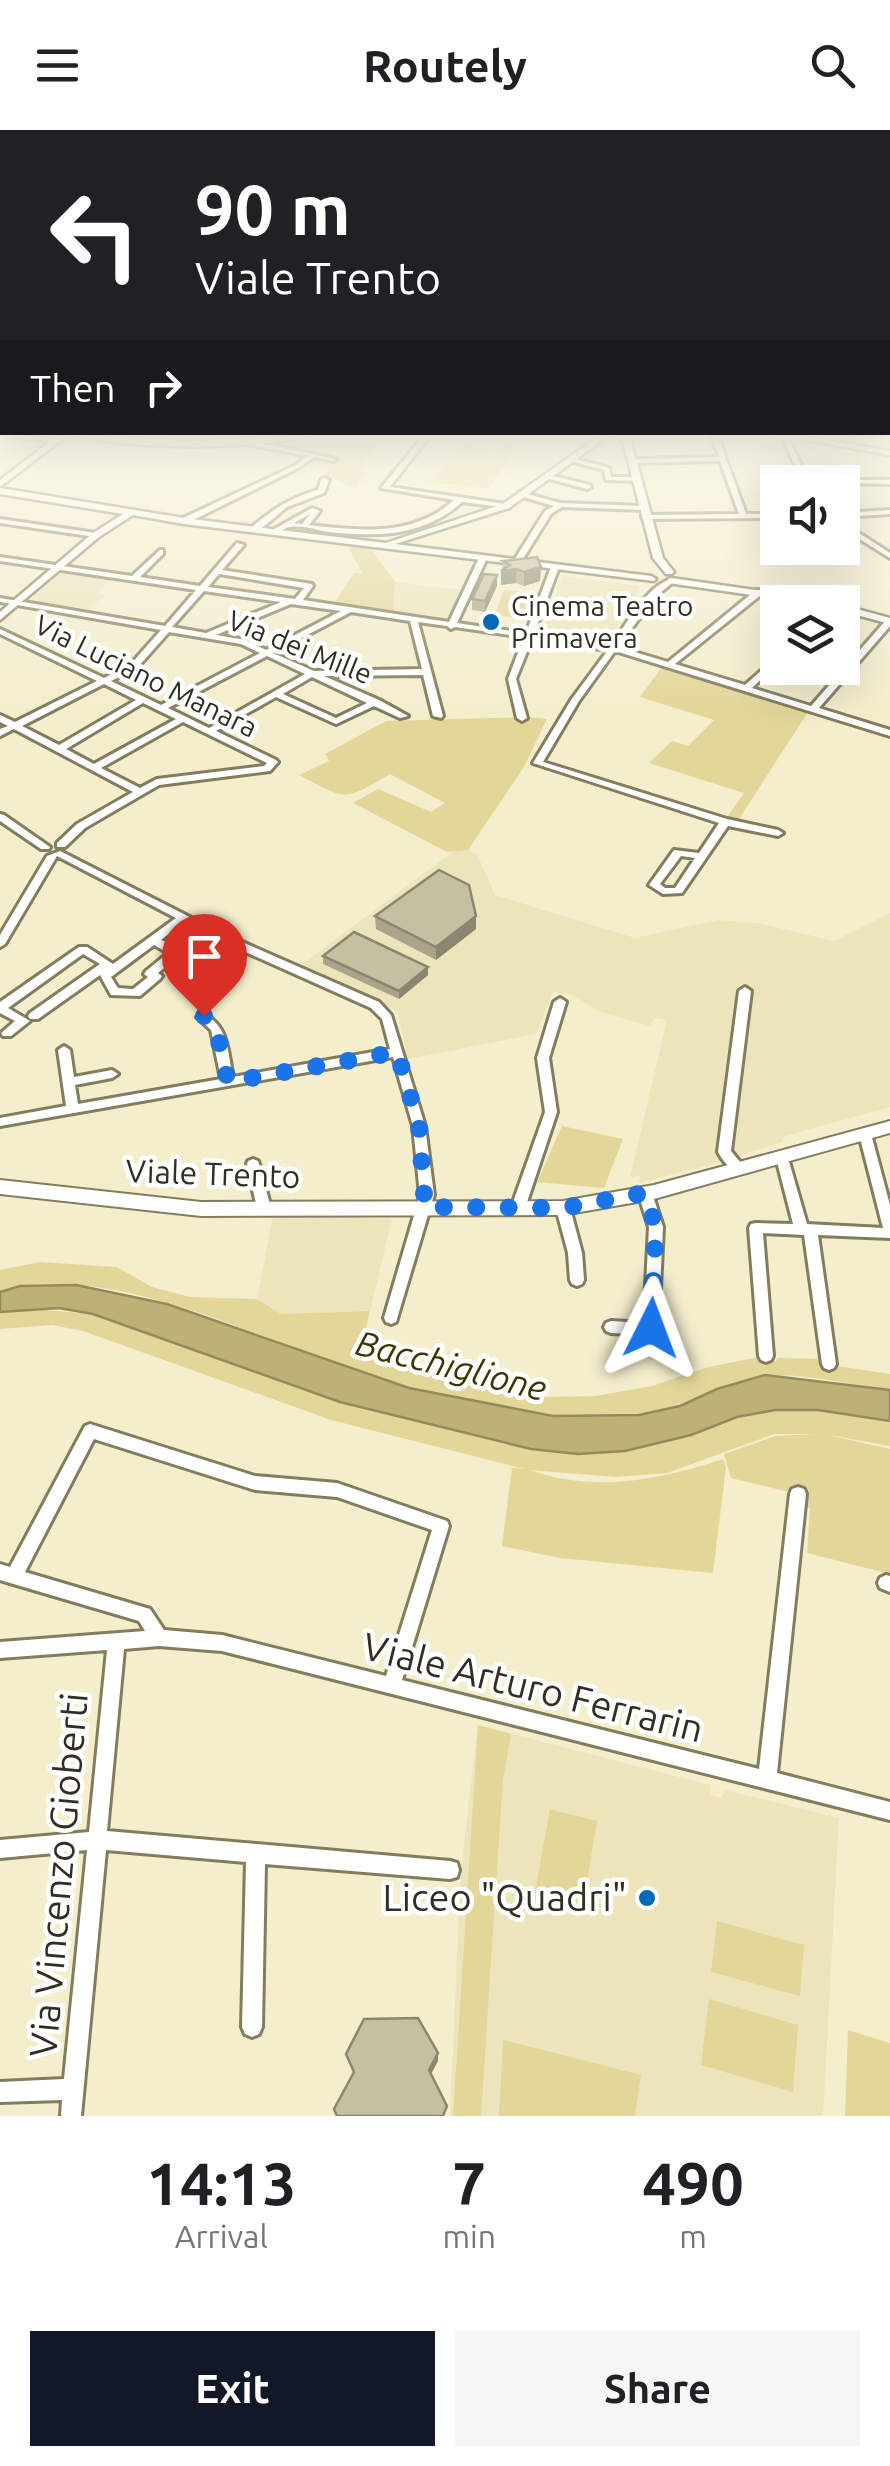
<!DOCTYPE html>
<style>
:root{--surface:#fff;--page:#f6f6f6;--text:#202124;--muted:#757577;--accent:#111827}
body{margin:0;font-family:Ubuntu,sans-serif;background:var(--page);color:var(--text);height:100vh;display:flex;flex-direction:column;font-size:38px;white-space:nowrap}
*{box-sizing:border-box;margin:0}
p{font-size:32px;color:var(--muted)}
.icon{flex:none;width:55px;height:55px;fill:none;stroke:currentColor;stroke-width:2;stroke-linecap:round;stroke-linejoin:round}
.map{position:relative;height:1986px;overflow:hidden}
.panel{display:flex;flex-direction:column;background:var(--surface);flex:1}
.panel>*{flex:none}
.hud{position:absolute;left:0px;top:0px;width:890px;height:305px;box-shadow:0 10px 40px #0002;background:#202124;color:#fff;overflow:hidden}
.controls{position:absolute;left:760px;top:335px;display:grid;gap:20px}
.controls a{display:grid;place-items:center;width:100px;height:100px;border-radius:0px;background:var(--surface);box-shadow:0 10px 40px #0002;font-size:50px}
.pin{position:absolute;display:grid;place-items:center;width:85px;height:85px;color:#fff;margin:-102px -42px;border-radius:50% 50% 50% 0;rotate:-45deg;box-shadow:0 0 10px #0007}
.pin .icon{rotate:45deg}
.me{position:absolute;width:110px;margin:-55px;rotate:3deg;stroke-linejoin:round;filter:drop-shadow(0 0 8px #0008)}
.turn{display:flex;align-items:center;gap:35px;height:210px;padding:0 30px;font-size:45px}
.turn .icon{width:130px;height:130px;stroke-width:2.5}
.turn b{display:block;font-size:70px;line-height:85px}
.then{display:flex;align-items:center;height:95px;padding:0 30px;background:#0003;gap:20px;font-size:38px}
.eta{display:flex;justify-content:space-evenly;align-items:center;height:170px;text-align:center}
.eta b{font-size:60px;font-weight:700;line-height:70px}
.action{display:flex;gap:20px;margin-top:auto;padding:20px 30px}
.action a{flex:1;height:115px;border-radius:0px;background:var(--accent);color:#fff;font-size:40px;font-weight:700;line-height:115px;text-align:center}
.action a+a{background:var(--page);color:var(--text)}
header{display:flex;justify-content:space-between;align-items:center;height:130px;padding:0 30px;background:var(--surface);font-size:45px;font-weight:700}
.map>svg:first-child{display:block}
.built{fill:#ece5bc}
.green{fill:#e2d799}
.water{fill:#bdb275;stroke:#938b5c;stroke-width:2.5}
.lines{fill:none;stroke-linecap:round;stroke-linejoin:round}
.minor-casing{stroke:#827d5f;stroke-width:6}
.tertiary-casing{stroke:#827d5f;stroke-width:5}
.secondary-casing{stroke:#827d5f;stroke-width:4}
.minor{fill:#fff;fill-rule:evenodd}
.tertiary{fill:#fff;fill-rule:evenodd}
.secondary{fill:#fff;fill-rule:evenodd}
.wall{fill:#a9a58a}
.shaded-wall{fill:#8a8670}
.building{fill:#c5c0a0;stroke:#8a8670;stroke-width:2.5}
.route{stroke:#1a73e8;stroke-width:18;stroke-dasharray:0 32.4}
.poi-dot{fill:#0069b5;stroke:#fff;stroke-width:4}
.labels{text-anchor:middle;stroke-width:9;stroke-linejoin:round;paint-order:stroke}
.far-poi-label{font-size:28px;fill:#312f22;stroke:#fff;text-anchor:start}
.far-street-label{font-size:28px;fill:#312f22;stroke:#fff}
.street-label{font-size:32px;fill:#312f22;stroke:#fff}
.water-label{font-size:35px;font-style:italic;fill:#3d3501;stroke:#fff}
.near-street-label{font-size:38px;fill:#312f22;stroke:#fff}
.near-poi-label{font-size:38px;fill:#312f22;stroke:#fff;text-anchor:end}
</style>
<header><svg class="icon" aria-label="menu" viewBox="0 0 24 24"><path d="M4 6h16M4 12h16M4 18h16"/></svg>Routely<svg class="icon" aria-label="search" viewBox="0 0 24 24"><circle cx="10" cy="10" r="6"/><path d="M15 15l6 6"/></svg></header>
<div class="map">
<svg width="890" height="1986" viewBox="0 0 890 1986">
<rect width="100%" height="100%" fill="#f4eecd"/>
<g class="built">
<polygon points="856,319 890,327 890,350 875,350 869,342 843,339"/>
<polygon points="64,440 113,447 97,463 105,465 88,481 27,471"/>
<polygon points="562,446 641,456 608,514 543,505"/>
<polygon points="395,452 464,460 446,493 393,484"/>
<polygon points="458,718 477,724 495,765 635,808 718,790 758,793 834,811 890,783 890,977 785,1006 782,1012 714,1034 639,1053 640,1046 630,1047 667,890 654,888 650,896 598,881 573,865 553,862 536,904 408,929 397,881 302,834"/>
<polygon points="273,1086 392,1089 370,1181 281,1184 257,1169"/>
<polygon points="478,1595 710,1655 710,1665 721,1668 725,1660 839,1688 823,1986 450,1986 461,1740"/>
</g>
<g class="green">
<polygon points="318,304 386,304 358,341 367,344 355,358 324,345 335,327 258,313"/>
<polygon points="465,309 474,310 468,318 499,321 506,312 519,313 488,359 430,352"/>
<polygon points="348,417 370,418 395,452 393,486 333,475 354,443 363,444"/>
<polygon points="504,460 542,463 532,489 494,485"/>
<polygon points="664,534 808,582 739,689 728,686 744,663 649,633 672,611 688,616 714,590 640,567"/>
<path d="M529,587L547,589L524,637L468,720L447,722L353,673L378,659L431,682L445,673L390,644C343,672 347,670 299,645L329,631L325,624L386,591Z"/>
<polygon points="562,996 623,1009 604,1058 537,1052"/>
<path d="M40,1132L117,1137L152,1157L190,1167L257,1169L281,1184L370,1181L361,1219L546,1267L596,1266L652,1256L708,1237L764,1226L765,1231H776L777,1228L829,1229L831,1235L890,1244V1260C857,1256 793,1241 762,1246C719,1254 683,1278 640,1285C565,1297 487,1276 415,1259C298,1231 118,1124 0,1162V1140Z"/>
<path d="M24,1178L93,1184L340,1272L531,1319L578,1324L625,1321L691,1305L737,1287L775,1280H818L890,1291V1316L824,1304L890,1319V1444L807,1423L810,1379L798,1364L731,1348L724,1324L776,1306L815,1304H774L667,1343L616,1347L530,1340C593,1363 660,1350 723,1329L726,1337L713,1443L560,1428L502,1416L512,1338L525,1339L331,1290L83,1201L52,1195L0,1199V1182Z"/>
<polygon points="478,1595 511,1604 503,1649 481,1986 453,1986"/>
<polygon points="550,1679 597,1691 582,1781 534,1769"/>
<polygon points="717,1791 804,1815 800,1866 711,1842"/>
<polygon points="709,1869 798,1895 793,1962 701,1935"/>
<polygon points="848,1900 890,1913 890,1986 845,1986"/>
<polygon points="503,1910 641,1945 635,1986 499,1986"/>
</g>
<polygon class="water" points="76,1155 167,1174 409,1258 553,1286 639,1285 680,1276 717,1259 765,1245 890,1260 890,1291 818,1280 775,1280 737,1287 691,1305 625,1321 578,1324 531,1319 340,1272 93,1184 59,1178 0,1182 0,1162 20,1156"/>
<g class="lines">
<defs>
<g id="minor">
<polygon points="5,304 23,304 60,310 57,312 8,306"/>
<path d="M425,304H431L390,357L506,374L510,376L509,378L462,372C423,407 378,407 328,402C317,400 301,395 290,397C287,397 278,402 276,404L269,402L312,378L320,381L309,395C360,401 414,407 454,370L381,358ZM310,384L302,394L294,393Z"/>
<polygon points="711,304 717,304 746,384 778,384 778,388 643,389 642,387 646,385 739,384 720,331 632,333 629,331 632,329 719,327"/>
<polygon points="781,304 787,305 808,350 890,350 890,354 802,352"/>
<polygon points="249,311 336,329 333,331 314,327 298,338 187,393 181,393 181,389 294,336 307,326 247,314 246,313"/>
<polygon points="573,328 609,338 611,347 637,347 641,349 637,351 606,350 604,340 571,331 571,329"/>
<polygon points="548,345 590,355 591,357 587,359 546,348 544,347"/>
<path d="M325,348L329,350L324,363L287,377L257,402H251V398C271,380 292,367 318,360L321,350Z"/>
<polygon points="520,362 560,373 644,376 648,378 644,380 562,377 551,384 521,432 517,434 513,432 545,381 554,376 520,366"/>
<polygon points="890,380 890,384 842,387 842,383"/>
<polygon points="0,389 96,403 100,405 96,407 0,393"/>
<polygon points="842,392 890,423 890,428 842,398"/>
<path d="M237,413L244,415L222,440L312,454L313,456L303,470L449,492L479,428L486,426L487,428L457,493L526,503L551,437L558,435L559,437L534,504L611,515C626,495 648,454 672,449V453L655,467L618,517L668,532L756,460H762V464L675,534L745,555L778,526V533L752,558L811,576L887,489H890V496L819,578L890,600V606L615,521L579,571L543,632L727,689L778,700L783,703L778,706L728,696L682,763L663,764L649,755L674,720L699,723L719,693L533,633L571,570L608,520L532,509L516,549L527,588L522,591L517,588L508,549L524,507L455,497L451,499L447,496L418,492L443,586L441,588L433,586L423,545L324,546L379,570L408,586L400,588L374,576L336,594L276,567L216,601L276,630L278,632L270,641L159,655L85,698L65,717H57V713L77,694L133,662L14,599L0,606V599L8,596L0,592V585L15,592L97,551L0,504V499L104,548L131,534L161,500L0,472V468L165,496L196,460L0,431V427L132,446L160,420H163V424L140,447L200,456ZM219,444H220L304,458L295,469L208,457ZM204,461L281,472L206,503L172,497ZM291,474L341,481L266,520L246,510L216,505ZM351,482L410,491L422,539L314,541L273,523ZM169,502L241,514L260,523L161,575L111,551L137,538ZM267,526L305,544L209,598L168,578ZM312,547L367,573L336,588L283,564ZM104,554L136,570L59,615L22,596ZM143,573L176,589L94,634L66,619ZM183,592L267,633L264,636L157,649L140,658L101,638ZM681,726L695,728L675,758H665L660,754Z"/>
<polygon points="0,684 4,685 50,717 49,719 41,719 0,691"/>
<path d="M60,721L217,801L379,872L391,885L425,996L434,1065L396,1192L391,1194L386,1192L384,1188L420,1065L413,996L393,927L0,996V988L66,976L58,920L64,916L70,920L74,947L112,940L118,944L112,948L75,955L78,974L221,949L211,900L197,887L203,883C229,897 227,920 233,947L390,919L382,889L371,878L212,807L177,839H169V834L158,843L162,846L160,849L140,866L111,865L100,845L38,889H30L28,886L30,883L100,834L83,824L8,878L30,891L11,906H3L1,903L15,891L0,883V872L79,817H87L113,834L176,788L57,726L5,814L0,817V805L47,726ZM184,792L204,803L187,817L172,812L168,813L161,810ZM154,815L168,823L146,841L144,844L148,847L133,859L118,858L111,847Z"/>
<path d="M745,857L751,861L731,1021L746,1039L745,1042C733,1045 723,1031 718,1022L739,861Z"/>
<polygon points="560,868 566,872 549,928 557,982 525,1078 523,1082 513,1082 511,1078 545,982 537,928 554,872"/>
<polygon points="865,999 871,1004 890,1075 890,1108 818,1105 836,1234 834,1238 829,1240 824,1238 822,1234 804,1105 763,1103 773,1226 771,1230 766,1232 761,1230 759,1226 749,1098 751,1094 756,1093 793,1094 776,1028 777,1025 787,1025 788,1028 807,1094 883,1098 859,1004"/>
<polygon points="253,1029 258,1031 259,1034 271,1078 269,1082 259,1082 257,1078 247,1034 248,1031"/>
<polygon points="645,1058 650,1060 652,1063 663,1097 658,1199 656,1203 651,1205 611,1203 606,1201 604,1197 606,1193 611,1191 644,1193 649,1097 638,1063 640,1060"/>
<polygon points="563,1073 568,1074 570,1078 582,1123 584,1150 582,1154 577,1156 572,1154 570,1150 568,1123 556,1078 558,1074"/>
<path d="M90,1294L255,1346L337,1353L447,1391L449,1396L402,1550L759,1639L790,1364L792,1359L798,1357L804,1359L806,1364L777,1643L890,1672V1690L222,1521L159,1516L124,1519L107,1701L450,1731L457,1733L459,1740L457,1747L450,1749L265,1734L262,1897L259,1904L252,1907L245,1904L242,1897L246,1732L106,1720L81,1986H61L62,1970L0,1972V1952L64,1949L87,1720L0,1728V1710L89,1702L107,1520L0,1528V1512L145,1501L139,1491L0,1450V1434L10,1437L85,1296ZM94,1309L255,1360L337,1367L432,1400L386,1546L222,1505L164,1500L150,1479L25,1442Z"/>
<polygon points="886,1445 890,1446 890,1462 880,1458 878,1453 880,1448"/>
</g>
<g id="tertiary">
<polygon points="60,304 69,304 0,357 0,350"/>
<path d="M76,304L193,311L310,304C270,321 116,320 76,304Z"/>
<polygon points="602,304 611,304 509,378 395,414 651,446 656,449 654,451 184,394 133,385 99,407 0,490 0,482 93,403 123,384 0,364 0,358 184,388 386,413 503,374"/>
<polygon points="621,304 629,304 663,428 674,442 672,444 666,444 653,428"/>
<polygon points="773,304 790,304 890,321 890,325"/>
<polygon points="671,448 818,469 823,472 801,472 668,453 668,449"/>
<polygon points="842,475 890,488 890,494 842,481"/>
</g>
<polygon id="secondary" points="890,991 890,1003 654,1069 563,1085 201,1086 0,1064 0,1050 201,1072 563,1071 654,1055"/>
</defs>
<use href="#minor" class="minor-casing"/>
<use href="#tertiary" class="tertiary-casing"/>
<use href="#secondary" class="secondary-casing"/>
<use href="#minor" class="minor"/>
<use href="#tertiary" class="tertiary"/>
<use href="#secondary" class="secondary"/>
</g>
<g class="wall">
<polygon points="503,431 541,437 540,451 524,456 516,453 501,455"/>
<polygon points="497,456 485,482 472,480 472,469"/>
<polygon points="375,786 476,799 436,830 376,799"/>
<polygon points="323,826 428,845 399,869 323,834"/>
</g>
<g class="shaded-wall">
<polygon points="541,437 540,451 524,456 524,442"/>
<polygon points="517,439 516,453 501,455 501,441"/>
<polygon points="497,445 497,456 485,482 485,471"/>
<polygon points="476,786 476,799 436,830 436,817"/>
<polygon points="428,837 428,845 399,869 399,861"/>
<polygon points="438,1923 438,1931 429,1948 429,1940"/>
</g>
<g class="building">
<polygon points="537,427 541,437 524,442 517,439 501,441 510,435 503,431"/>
<polygon points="484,444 497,445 485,471 472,469"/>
<polygon points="439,740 469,755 476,786 436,817 375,786"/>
<polygon points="354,802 428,837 399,861 323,826"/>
<polygon points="418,1888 438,1923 429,1940 447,1976 443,1986 337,1986 334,1979 354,1942 346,1924 364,1889"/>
</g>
<linearGradient id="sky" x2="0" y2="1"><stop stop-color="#97b3ba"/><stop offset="0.52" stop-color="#faf7e8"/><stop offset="1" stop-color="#faf7e8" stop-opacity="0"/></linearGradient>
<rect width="890" height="582" fill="url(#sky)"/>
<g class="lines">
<polyline class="route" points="204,886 216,898 228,952 397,922 419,996 425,1077 563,1078 644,1063 656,1097 651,1198"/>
</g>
<g class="poi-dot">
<circle cx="491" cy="492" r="10"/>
<circle cx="647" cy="1768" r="10"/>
</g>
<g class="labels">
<g class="far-poi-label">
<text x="511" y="486">Cinema Teatro<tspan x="511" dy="32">Primavera</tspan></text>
</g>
<g class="far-street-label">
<text transform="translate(300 517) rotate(22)" y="10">Via dei Mille</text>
<text transform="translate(146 546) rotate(26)" y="10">Via Luciano Manara</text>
</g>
<g class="street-label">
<text transform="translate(213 1044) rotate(2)" y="11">Viale Trento</text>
</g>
<g class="water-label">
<text transform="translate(451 1236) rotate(14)" y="12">Bacchiglione</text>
</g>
<g class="near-street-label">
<text transform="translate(533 1558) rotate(14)" y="13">Viale Arturo Ferrarin</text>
<text transform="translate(59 1745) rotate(-85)" y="13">Via Vincenzo Gioberti</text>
</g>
<g class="near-poi-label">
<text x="627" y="1781">Liceo "Quadri"</text>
</g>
</g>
</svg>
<div class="controls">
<a><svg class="icon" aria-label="sound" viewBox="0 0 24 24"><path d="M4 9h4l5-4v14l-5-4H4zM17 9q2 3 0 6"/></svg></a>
<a><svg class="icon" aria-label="layers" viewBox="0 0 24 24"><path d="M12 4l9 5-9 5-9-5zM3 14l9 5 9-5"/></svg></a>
</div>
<div class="pin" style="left:204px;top:886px;background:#d93025"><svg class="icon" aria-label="arrive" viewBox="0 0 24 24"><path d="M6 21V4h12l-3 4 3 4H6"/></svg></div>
<svg class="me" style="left:651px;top:1198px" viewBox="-20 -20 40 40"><path d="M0-17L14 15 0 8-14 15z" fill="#1a73e8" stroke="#fff" stroke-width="4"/></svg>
<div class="hud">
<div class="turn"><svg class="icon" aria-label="left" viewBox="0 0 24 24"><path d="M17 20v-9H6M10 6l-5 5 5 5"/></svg><div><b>90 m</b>Viale Trento</div></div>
<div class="then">Then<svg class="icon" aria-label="right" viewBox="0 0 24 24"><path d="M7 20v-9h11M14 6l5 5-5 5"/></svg></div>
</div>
</div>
<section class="panel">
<div class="eta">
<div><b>14:13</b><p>Arrival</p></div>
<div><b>7</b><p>min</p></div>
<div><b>490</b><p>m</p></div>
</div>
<div class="action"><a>Exit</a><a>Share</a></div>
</section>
